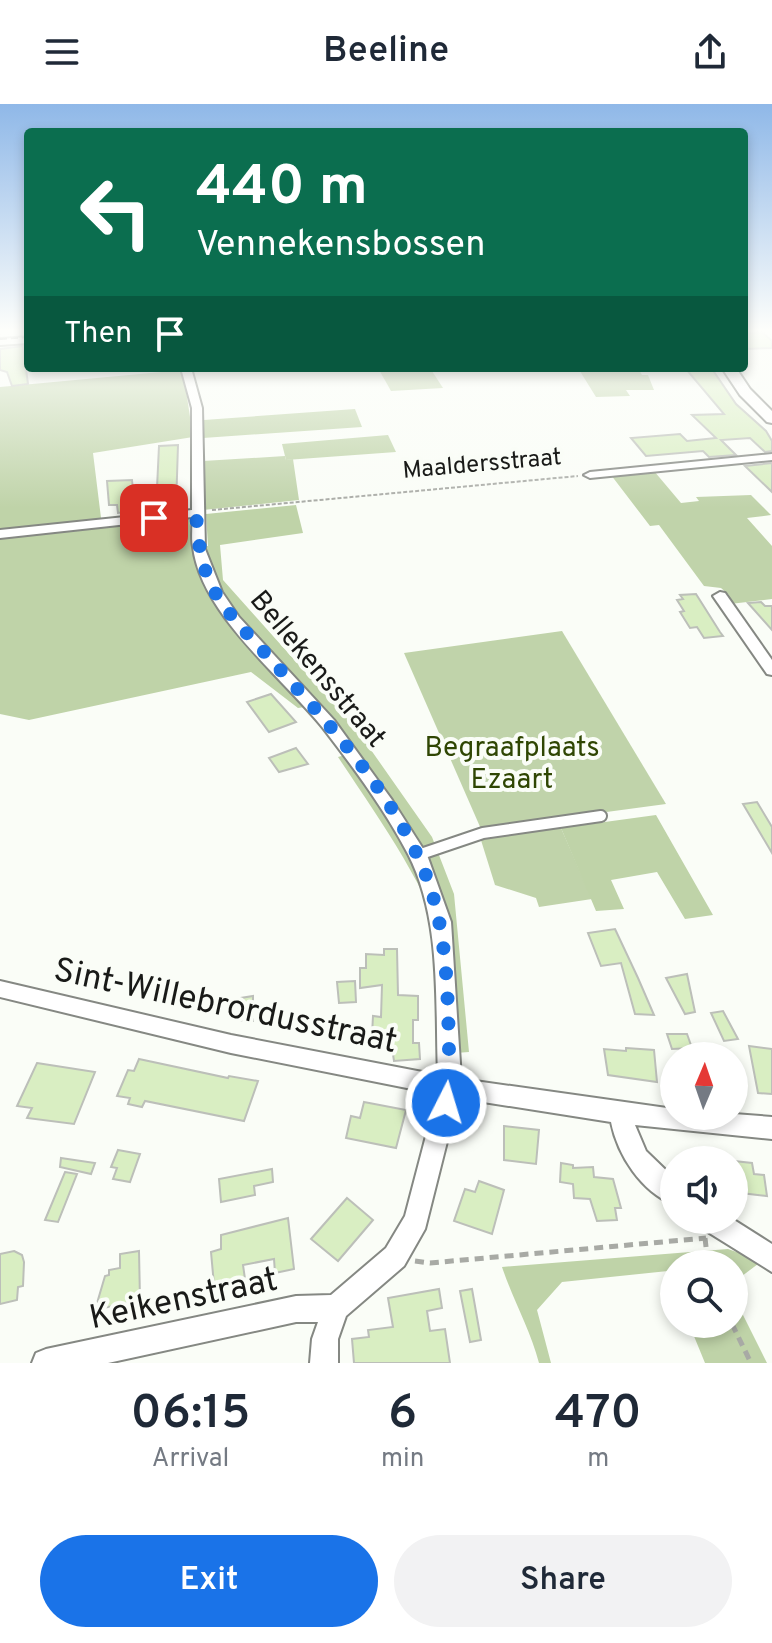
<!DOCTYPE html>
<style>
:root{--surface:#fff;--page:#f2f2f3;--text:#1f2937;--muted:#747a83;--accent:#1a73e8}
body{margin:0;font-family:Overpass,sans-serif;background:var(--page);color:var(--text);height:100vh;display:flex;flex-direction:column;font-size:30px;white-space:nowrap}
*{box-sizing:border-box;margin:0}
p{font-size:26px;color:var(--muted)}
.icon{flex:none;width:44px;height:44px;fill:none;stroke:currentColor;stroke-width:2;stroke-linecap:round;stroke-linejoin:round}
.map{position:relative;height:1259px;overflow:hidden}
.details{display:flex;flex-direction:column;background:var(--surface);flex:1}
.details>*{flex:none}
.guide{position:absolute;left:24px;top:24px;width:724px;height:244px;border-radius:8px;box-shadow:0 4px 12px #0003;background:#0b6e4f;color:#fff;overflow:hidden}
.needle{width:52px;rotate:2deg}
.controls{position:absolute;left:660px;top:938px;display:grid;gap:16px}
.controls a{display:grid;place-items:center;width:88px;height:88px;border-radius:50%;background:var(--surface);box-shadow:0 4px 12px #0003;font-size:40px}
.pin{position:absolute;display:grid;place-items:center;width:68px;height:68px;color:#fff;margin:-34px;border-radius:16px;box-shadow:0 4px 12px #0006}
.me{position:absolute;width:88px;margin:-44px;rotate:5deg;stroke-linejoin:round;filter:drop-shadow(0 0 6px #0008)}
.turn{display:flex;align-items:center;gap:28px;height:168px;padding:0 40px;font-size:36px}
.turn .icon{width:104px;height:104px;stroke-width:2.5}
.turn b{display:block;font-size:56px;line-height:68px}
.then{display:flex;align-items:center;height:76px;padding:0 40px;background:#0003;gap:16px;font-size:30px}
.eta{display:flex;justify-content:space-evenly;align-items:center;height:136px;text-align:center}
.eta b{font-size:48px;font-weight:600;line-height:56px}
.button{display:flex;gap:16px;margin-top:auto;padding:16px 40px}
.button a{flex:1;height:92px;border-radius:48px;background:var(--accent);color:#fff;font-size:32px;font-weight:600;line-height:92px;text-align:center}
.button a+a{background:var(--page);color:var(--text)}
header{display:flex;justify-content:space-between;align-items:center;height:104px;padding:0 40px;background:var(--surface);font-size:36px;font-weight:600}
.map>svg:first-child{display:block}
.green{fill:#c0d3aa}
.forest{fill:#bfd3a8}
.building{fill:#d9eec2;stroke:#bcbfb9;stroke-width:2}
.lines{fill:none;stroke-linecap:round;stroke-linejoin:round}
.lane-casing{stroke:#858883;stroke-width:14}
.street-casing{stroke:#858883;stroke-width:4}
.secondary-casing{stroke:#858883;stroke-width:4}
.path-far1{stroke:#a8aaa5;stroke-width:2;stroke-dasharray:4 2;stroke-linecap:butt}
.path{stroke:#a8aaa5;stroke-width:5;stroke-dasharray:9 6;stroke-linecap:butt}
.lane{stroke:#fff;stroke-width:10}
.street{fill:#fff;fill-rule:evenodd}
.secondary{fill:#fff;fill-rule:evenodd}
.rail{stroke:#5a5c59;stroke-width:2;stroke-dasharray:7 4;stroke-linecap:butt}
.route{stroke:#1a73e8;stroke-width:14;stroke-dasharray:0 25.2}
.labels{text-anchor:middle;stroke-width:8;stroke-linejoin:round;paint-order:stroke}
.far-street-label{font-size:24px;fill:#191a18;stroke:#fafdf7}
.street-label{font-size:28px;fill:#191a18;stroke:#fafdf7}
.park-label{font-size:28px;fill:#2f4603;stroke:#fafdf7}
.near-street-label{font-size:34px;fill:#191a18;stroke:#fafdf7}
</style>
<header><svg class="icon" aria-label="menu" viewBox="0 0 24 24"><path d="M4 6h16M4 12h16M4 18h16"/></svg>Beeline<svg class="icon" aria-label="share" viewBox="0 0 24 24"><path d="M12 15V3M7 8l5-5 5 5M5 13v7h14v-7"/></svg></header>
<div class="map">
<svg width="772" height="1259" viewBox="0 0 772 1259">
<rect width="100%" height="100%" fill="#fafdf7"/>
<g class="green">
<polygon points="578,264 638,264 642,271 648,271 654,286 626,286 630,292 596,293"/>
<polygon points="285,352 286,356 293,355 299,396 203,406 203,357"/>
<polygon points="654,367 681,399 699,397 696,393 751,391 771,411 747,414 772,442 772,495 730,500 729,491 721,484 704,482 659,421 650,422 611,371"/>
<polygon points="562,527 666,700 481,725 404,549"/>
<polygon points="561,724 592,795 539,803 536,794 495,781 480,733"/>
</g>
<g class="forest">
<polygon points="378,264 430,264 443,284 391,287"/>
<path d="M183,266L193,333L93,349L102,422L189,412L192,442H208L206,410L296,401L303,429L220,441L223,476L357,626L432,733L454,790L469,948L456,949C455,922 458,882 450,857C428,782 381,718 338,653L345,651L305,603L298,604L251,568L29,616L0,610V283Z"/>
<polygon points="355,305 362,323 203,334 204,316"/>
<polygon points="388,331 396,348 286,356 282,340"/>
<polygon points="656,711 713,811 685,815 657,768 611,776 624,805 596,807 561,724"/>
<path d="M728,1145L762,1157L734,1178V1160H674V1182L668,1167L562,1178L537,1206L551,1259H539C530,1225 513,1196 502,1163Z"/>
<polygon points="734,1193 767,1259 705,1259 689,1220 734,1220"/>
</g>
<g class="building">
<polygon points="762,228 772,237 772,244 744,245 744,229"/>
<polygon points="23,242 28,280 12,282 7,268 0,266 0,245"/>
<polygon points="686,265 712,265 736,300 766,327 772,337 772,347 765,348 750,334 721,336 736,351 709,353 703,347 646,352 631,334 680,330 687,337 716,334 692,311 724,310"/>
<polygon points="178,341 176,403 162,403 165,383 157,384 159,342"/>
<polygon points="772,359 772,388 745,362"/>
<polygon points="132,376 135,407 118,409 117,401 109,401 107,377"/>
<polygon points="696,490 720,528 723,532 704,534 697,523 690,524 680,508 684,507 677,496 683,495 680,491"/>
<polygon points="761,498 765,502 772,502 772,526 748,499"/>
<polygon points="271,590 296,618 269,628 247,598"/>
<polygon points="296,644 308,660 279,668 269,654"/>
<polygon points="757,698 772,723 772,749 743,700"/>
<polygon points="615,825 638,874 654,911 635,910 621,859 601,862 588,829"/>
<polygon points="384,845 397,845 398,891 418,892 418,916 413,916 413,939 419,939 420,955 394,957 390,931 372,931 373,912 381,913 382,881 360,884 360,864 366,864 366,850 384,851"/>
<polygon points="687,870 695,908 685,910 666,874"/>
<polygon points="355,877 356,898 339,899 337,878"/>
<polygon points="253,892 253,917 236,916 241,894"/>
<polygon points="723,907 738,935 724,937 711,909"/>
<polygon points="667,930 687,930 692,944 672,945"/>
<polygon points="749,942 772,945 772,990 758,989"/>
<polygon points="626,944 654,946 657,978 608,971 604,945 626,947"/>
<polygon points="139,955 228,974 229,972 258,977 244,1017 145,997 142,1003 128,1000 130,994 117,992 128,966 134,967"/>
<polygon points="37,959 95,968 74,1020 27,1014 32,1004 17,1002"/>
<polygon points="364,998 406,1006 396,1044 346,1034 351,1012 360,1014"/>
<polygon points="504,1022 539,1026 536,1060 504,1056"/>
<polygon points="118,1046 140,1050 130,1078 113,1075 117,1064 111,1063"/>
<polygon points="61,1054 95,1059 91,1070 60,1063"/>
<polygon points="734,1057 752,1059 754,1070 764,1071 767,1092 741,1089 740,1082 734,1081"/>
<polygon points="561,1059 573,1061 573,1064 593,1063 594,1073 613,1075 621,1104 615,1104 617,1116 597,1117 590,1095 574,1094 573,1080 560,1078"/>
<polygon points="272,1065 273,1078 254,1082 255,1091 221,1098 219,1075"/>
<polygon points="65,1068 77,1070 58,1118 45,1116"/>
<polygon points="479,1077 504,1086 492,1130 454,1117 465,1085 475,1088"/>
<polygon points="347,1094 373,1116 338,1157 311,1135"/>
<polygon points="288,1114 294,1165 275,1169 274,1155 243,1161 245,1175 214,1181 211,1148 221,1145 221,1131"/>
<polygon points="14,1147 22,1151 24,1158 23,1182 18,1183 17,1196 0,1200 0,1150"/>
<polygon points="139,1147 140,1196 95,1206 105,1172 109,1171 109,1166 120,1164 120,1150"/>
<polygon points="439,1185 442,1204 427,1207 430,1227 445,1225 450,1259 354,1259 352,1235 369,1233 368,1226 393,1223 388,1194"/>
<polygon points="472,1185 481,1236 470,1238 460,1187"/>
</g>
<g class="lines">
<defs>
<polyline id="lane" points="418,751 483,729 601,712"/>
<g id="street">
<polygon points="28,233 28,239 0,241 0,235"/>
<path d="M181,264H191L202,304L205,445L222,488L239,513L334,616L392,696L427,751L451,818L461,975L674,1005V1012H734V1010L772,1013V1035L635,1021L646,1047L674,1074V1101C641,1087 618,1052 611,1018L458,994L425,1125L404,1162L346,1212L338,1235V1259H310L312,1235L318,1218H296L108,1259H32L36,1249L46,1245L296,1192L331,1191L386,1144L405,1112L437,990L231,949L0,893V877L231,931L438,971C435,899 442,816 408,750C385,706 353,663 323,624C282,573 201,510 193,443C191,434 193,423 192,413L0,434V426L192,406V304Z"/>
<polygon points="772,350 772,356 590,374 584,371 590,368"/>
<polygon points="720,488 725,489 772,556 772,571 767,570 713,492"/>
<polygon points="700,1116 734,1116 772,1140 772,1168 703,1125"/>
</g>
<polygon id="secondary" points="722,264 736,264 750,285 772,307 772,319 767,318 740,291"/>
</defs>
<use href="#lane" class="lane-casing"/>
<use href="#street" class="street-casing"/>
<use href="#secondary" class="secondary-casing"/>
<polyline class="path-far1" points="212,406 578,372"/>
<g class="path">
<polyline points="705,1134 708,1160"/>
<polyline points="415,1157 430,1159 706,1134"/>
<polyline points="732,1220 751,1259"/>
</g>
<use href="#lane" class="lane"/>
<use href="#street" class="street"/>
<use href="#secondary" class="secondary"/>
<polyline class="rail" points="0,235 28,233"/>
</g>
<linearGradient id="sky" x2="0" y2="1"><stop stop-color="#8fb8e8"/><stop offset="0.56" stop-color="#fdfefb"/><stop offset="1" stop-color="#fdfefb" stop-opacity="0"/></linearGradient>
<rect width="772" height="404" fill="url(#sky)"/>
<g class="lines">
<path class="route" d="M154,414L196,409C198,437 201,465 216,490C232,516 255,537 275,560C328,619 386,682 419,755C452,825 447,906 450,982L446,999"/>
</g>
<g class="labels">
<g class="far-street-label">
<text transform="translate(482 359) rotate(-5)" y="8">Maaldersstraat</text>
</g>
<g class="street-label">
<text transform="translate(319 564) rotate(50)" y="10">Bellekensstraat</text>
</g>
<g class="park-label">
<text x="512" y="652">Begraafplaats<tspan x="512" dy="32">Ezaart</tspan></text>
</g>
<g class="near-street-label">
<text transform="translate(226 900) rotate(12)" y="12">Sint-Willebrordusstraat</text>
<text transform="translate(183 1193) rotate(-12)" y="12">Keikenstraat</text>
</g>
</g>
</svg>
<div class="controls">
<a><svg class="needle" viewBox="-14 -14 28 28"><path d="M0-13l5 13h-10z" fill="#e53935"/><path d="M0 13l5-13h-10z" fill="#747a83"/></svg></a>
<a><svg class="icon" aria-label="sound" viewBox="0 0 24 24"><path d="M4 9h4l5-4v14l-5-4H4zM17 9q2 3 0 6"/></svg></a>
<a><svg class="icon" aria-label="search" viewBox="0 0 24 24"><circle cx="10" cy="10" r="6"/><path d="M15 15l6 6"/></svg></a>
</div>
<div class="pin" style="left:154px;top:414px;background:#d93025"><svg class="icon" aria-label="arrive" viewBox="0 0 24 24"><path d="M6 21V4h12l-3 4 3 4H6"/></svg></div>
<svg class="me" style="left:446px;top:999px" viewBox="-20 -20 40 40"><circle r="17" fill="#1a73e8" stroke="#fff" stroke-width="3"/><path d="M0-11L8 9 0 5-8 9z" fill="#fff"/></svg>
<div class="guide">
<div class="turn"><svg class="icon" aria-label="left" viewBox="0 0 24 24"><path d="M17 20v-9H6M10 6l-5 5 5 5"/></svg><div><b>440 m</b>Vennekensbossen</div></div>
<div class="then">Then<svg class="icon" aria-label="arrive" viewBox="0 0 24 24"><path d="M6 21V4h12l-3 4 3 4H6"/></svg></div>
</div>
</div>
<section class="details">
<div class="eta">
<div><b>06:15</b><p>Arrival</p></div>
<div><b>6</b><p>min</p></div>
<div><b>470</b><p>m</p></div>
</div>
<div class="button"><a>Exit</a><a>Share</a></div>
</section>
